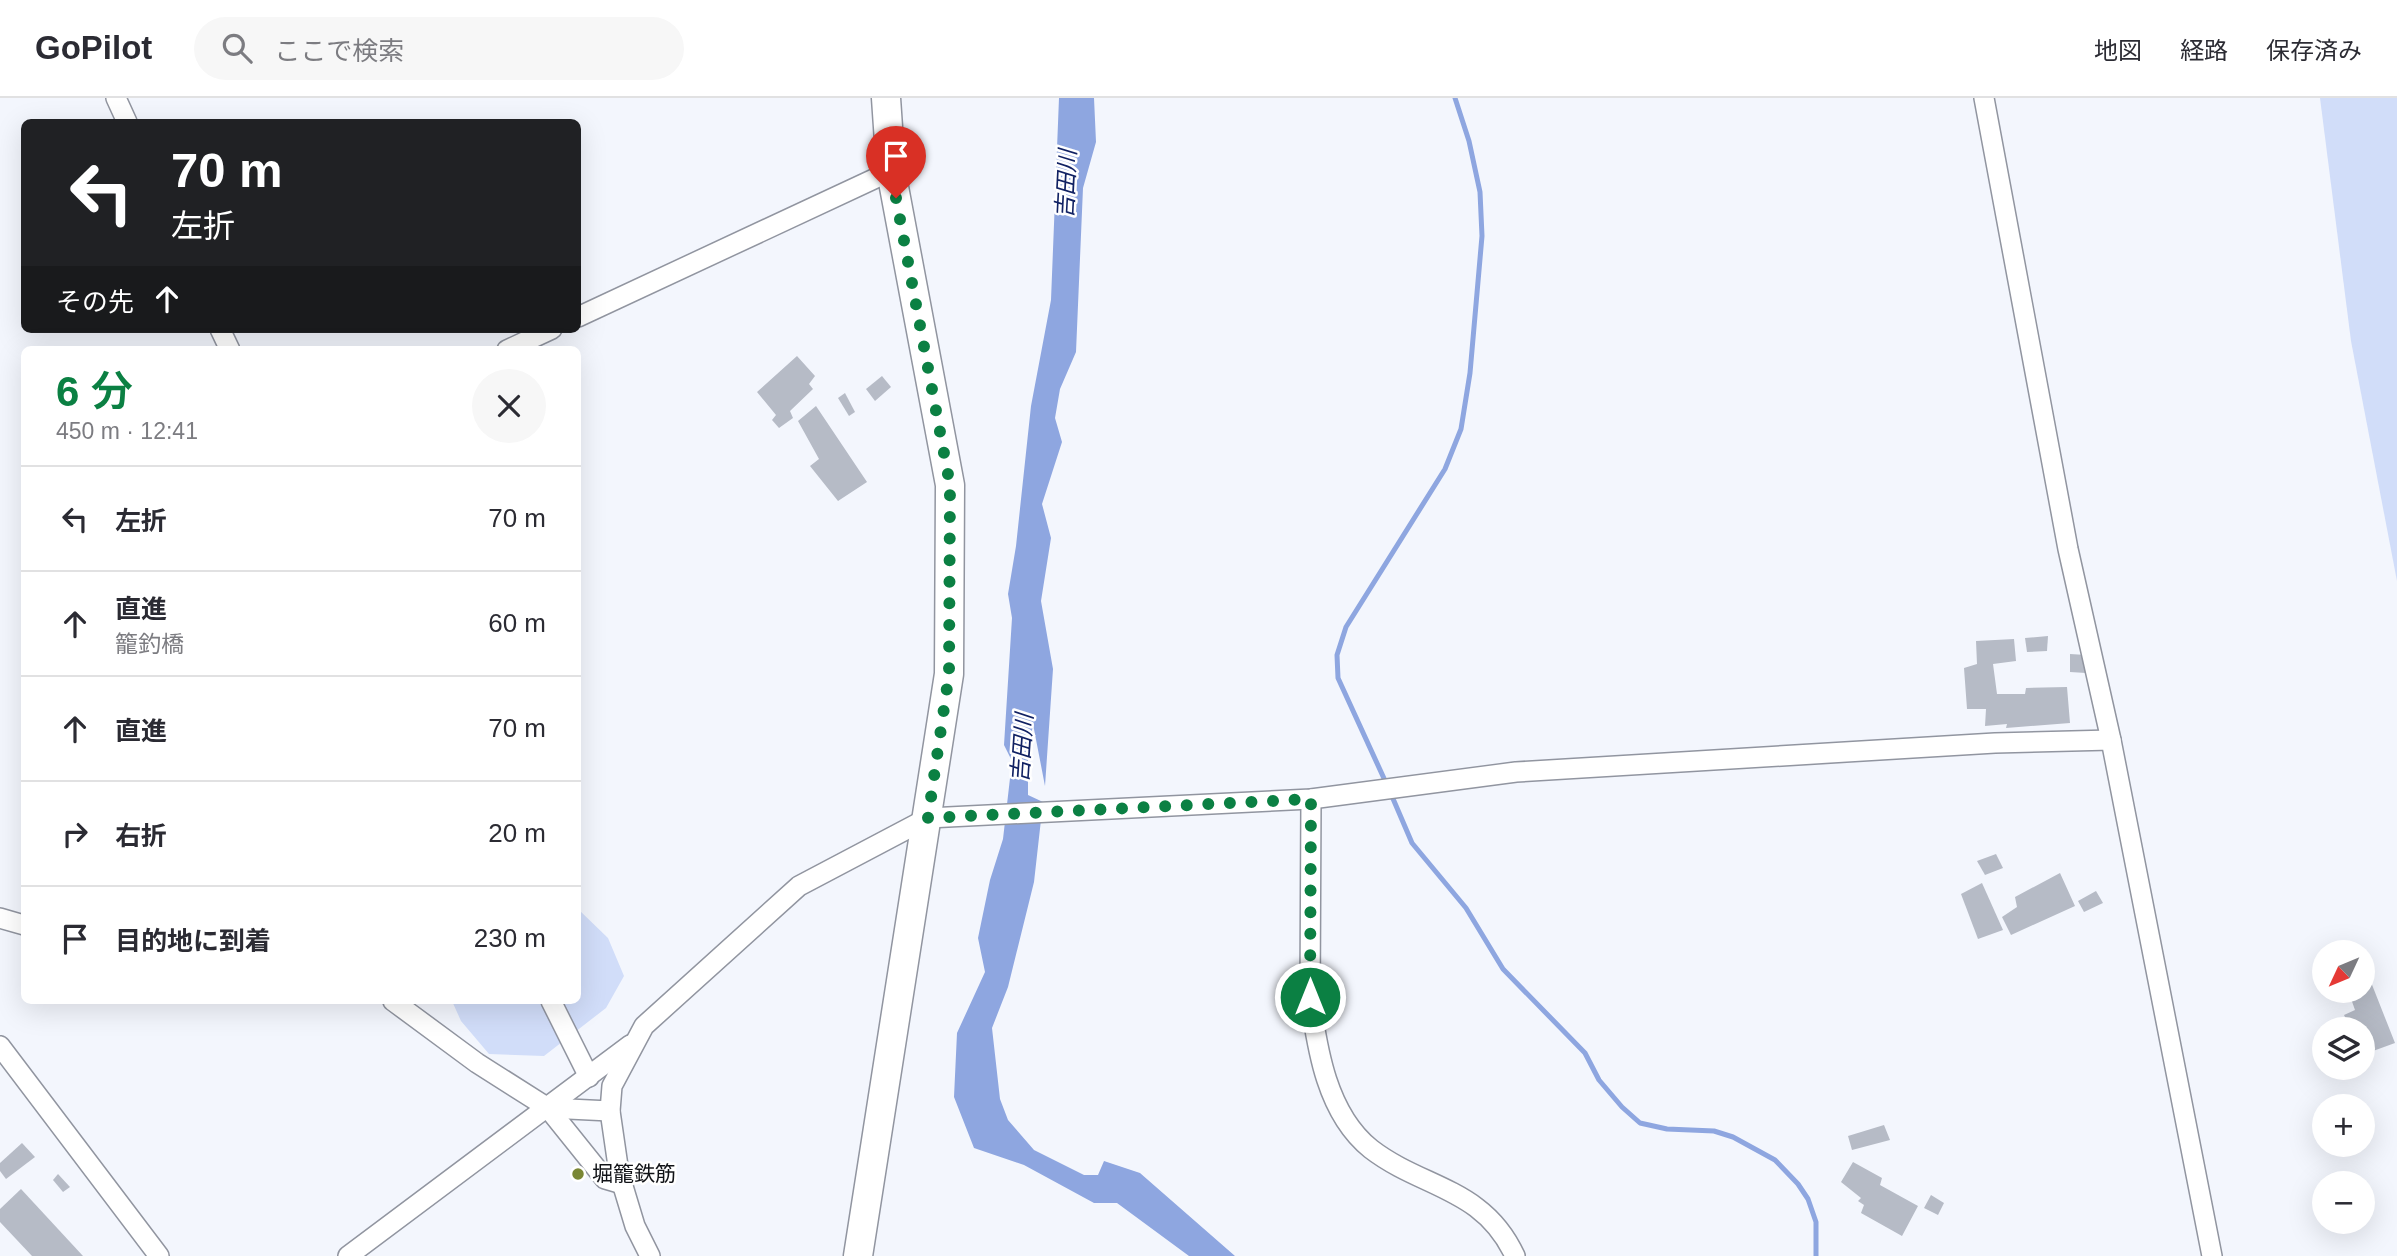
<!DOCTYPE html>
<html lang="ja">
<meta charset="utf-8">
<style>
:root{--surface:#fff;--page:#f7f7f7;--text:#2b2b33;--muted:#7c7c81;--line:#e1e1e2;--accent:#0b8043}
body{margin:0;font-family:Arial,"Noto Sans JP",sans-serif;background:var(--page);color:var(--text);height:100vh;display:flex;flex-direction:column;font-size:26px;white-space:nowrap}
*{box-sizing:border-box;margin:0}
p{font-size:23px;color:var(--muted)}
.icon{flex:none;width:38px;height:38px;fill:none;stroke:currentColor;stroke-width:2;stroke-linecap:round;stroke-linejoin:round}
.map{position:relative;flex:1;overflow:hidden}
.side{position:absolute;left:21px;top:248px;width:560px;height:658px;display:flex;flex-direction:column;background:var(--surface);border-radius:10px;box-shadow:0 7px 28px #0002}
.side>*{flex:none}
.banner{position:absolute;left:21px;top:21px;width:560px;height:214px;border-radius:10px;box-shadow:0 7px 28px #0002;background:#202124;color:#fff;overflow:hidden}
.needle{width:46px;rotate:226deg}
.controls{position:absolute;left:2312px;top:842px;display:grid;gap:14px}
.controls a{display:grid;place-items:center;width:63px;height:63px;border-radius:50%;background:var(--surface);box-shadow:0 7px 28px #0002;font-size:35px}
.pin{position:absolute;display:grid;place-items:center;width:60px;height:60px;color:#fff;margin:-72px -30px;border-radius:50% 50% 50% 0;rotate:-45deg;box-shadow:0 0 7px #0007}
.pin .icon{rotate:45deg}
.me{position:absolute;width:77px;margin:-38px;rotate:0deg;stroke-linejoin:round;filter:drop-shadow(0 0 5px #0008)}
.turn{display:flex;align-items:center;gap:24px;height:147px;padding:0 35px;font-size:32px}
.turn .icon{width:91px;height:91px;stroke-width:2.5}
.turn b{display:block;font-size:49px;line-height:60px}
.then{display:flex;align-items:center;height:66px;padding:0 35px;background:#0003;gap:14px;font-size:26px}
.round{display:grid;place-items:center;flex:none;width:74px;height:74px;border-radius:37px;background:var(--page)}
.head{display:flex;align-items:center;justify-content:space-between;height:119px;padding:0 35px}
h1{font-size:42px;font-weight:600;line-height:52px;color:var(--accent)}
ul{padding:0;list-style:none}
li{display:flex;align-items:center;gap:21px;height:105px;padding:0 35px;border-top:2px solid var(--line)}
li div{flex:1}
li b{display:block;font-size:26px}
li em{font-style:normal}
header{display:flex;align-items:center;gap:42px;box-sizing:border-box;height:98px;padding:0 35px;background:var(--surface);border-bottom:2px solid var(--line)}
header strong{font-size:33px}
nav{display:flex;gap:38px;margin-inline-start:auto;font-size:24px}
.search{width:490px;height:63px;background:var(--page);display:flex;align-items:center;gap:18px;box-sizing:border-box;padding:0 24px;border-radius:38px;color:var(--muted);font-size:26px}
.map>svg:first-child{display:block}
.green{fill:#d1ddf9}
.water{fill:#8ea6e0}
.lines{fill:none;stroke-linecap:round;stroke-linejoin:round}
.stream{stroke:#8ea6e0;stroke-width:5}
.building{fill:#b6bbc6}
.street-casing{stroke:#9195a0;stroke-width:22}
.secondary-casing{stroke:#9195a0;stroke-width:31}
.street{stroke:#fff;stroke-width:19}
.secondary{stroke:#fff;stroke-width:28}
.route{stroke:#0b8043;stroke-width:12;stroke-dasharray:0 21.6}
.poi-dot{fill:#7a8735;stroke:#fff;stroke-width:2.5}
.labels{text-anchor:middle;stroke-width:5;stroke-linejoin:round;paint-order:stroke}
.poi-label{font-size:21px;fill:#111317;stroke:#fff;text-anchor:start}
.water-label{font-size:23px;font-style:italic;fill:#102163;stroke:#fff}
</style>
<header>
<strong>GoPilot</strong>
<div class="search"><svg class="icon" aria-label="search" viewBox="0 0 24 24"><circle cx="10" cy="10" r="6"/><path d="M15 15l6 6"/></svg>ここで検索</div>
<nav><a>地図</a><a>経路</a><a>保存済み</a></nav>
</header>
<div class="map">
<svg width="2397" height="1158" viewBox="0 0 2397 1158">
<rect width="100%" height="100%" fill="#f3f6fd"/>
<g class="green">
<polygon points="2320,0 2397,0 2397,483 2351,243"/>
<polygon points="578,811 608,840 624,878 606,910 544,958 489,956 461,923 452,903 578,903"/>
</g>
<polygon class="water" points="1059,0 1094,0 1096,44 1083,90 1076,254 1060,291 1055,320 1062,344 1042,406 1051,440 1041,503 1053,571 1045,688 1033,626 1028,657 1028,697 1043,704 1034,784 1008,889 992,930 1000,1001 1008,1022 1034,1052 1084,1077 1098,1077 1104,1063 1140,1075 1235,1158 1189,1158 1117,1105 1094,1105 1024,1067 974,1050 954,999 957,935 985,874 978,840 990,782 1003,741 1012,663 1004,647 1012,520 1008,496 1016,448 1031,308 1051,202"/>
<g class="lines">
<g class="stream">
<polyline points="1387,687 1338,580 1337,557 1346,529 1445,371 1461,331 1470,275 1482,138 1480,94 1469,43 1455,0"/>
<polyline points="1391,696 1412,745 1466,810 1503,871 1585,955 1599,982 1622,1009 1640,1025 1667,1031 1714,1033 1733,1039 1775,1062 1798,1086 1808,1101 1816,1124 1816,1158"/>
</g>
</g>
<g class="building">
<polygon points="797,258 815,278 809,286 813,291 790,313 793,320 779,330 772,322 776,317 757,294"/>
<polygon points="882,278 891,289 875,303 866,291"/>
<polygon points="845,295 855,314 849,318 838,300"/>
<polygon points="816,308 867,384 838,403 810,368 819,361 798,323"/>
<polygon points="2048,538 2047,553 2027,554 2025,540"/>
<polygon points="2014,541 2016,563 1993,566 1997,596 2025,596 2026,590 2067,589 2070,625 2006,630 2007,626 1985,628 1986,611 1967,611 1964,570 1977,566 1976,543"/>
<polygon points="2070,556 2086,557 2086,575 2070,574"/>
<polygon points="1996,756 2003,770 1985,777 1977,763"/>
<polygon points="2060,775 2075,808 2011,837 2002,819 2017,809 2015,799"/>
<polygon points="1982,785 2003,832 1978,841 1961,796"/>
<polygon points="2096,793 2103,805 2084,814 2078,803"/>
<polygon points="2365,869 2395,945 2362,957 2362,931 2351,931 2344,917 2355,912 2348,892 2362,892 2362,870"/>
<polygon points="1884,1027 1890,1042 1852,1052 1848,1038"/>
<polygon points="22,1045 35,1059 6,1081 0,1073 0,1065"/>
<polygon points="1853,1064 1882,1080 1880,1087 1918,1108 1902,1138 1861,1115 1864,1107 1858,1103 1861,1100 1841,1084"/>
<polygon points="58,1076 70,1089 63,1094 53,1082"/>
<polygon points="21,1091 83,1158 32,1158 0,1124 0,1111"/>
<polygon points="1931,1097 1944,1105 1938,1117 1924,1110"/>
</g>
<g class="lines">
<defs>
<g id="street">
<polyline points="116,0 127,24"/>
<polyline points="1984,0 2068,451 2111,642"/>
<polyline points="578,219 891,73"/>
<polyline points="220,231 230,252"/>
<polyline points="507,252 552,231"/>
<path d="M1311,701L1310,899C1317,951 1327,1016 1371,1051C1423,1091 1483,1089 1515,1158"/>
<polyline points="0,820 24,827"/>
<polyline points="393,903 477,965 548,1010 610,1013"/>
<polyline points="551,903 589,979"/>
<polyline points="0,948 159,1158"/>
<polyline points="548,1010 605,1081 622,1086"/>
<polyline points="348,1158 630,947"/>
<polyline points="650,1158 635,1128 619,1075 610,1013 612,988 644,928 799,788 928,720 1311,701 1516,674 1995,645 2111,642 2212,1158"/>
</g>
<polyline id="secondary" points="858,1158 949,576 950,387 891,73 886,0"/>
</defs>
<use href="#street" class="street-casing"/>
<use href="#secondary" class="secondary-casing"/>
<use href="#street" class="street"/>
<use href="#secondary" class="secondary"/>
</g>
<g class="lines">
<polyline class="route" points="896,100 950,387 949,576 928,720 1311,701 1310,899"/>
</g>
<circle class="poi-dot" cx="578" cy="1076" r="7"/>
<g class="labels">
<g class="poi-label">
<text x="592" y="1083">堀籠鉄筋</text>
</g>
<g class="water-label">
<text transform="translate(1066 86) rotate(-87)" y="8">吉田川</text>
<text transform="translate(1022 650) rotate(-86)" y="8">吉田川</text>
</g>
</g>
</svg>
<div class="controls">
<a><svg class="needle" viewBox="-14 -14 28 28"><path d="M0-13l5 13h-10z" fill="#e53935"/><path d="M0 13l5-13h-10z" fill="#7c7c81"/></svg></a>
<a><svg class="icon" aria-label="layers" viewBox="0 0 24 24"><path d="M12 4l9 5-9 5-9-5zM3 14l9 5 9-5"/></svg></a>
<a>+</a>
<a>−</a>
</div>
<div class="pin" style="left:896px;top:100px;background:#d93025"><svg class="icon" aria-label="arrive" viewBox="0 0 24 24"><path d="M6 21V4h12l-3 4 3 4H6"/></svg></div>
<svg class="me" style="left:1310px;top:899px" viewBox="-20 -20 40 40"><circle r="17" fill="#0b8043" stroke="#fff" stroke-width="3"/><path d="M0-11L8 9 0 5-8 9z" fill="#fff"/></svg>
<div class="banner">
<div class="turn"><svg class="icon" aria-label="left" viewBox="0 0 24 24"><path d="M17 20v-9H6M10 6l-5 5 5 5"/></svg><div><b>70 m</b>左折</div></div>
<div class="then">その先<svg class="icon" aria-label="ahead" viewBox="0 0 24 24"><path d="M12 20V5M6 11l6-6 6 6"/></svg></div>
</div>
<section class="side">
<div class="head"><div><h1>6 分</h1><p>450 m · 12:41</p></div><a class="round"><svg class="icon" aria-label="close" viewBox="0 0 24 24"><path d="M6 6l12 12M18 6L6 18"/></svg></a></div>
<ul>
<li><svg class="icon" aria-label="left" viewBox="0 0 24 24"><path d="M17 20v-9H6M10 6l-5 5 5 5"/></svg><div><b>左折</b></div><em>70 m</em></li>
<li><svg class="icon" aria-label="ahead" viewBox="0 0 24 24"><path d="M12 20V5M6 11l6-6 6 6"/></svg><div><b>直進</b><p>籠釣橋</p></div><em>60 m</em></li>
<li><svg class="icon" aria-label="ahead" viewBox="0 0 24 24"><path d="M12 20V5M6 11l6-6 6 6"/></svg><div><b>直進</b></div><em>70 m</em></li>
<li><svg class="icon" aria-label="right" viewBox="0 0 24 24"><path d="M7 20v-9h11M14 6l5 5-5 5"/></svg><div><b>右折</b></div><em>20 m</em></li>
<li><svg class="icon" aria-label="arrive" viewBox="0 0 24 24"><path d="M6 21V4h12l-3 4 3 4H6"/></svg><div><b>目的地に到着</b></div><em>230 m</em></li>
</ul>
</section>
</div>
